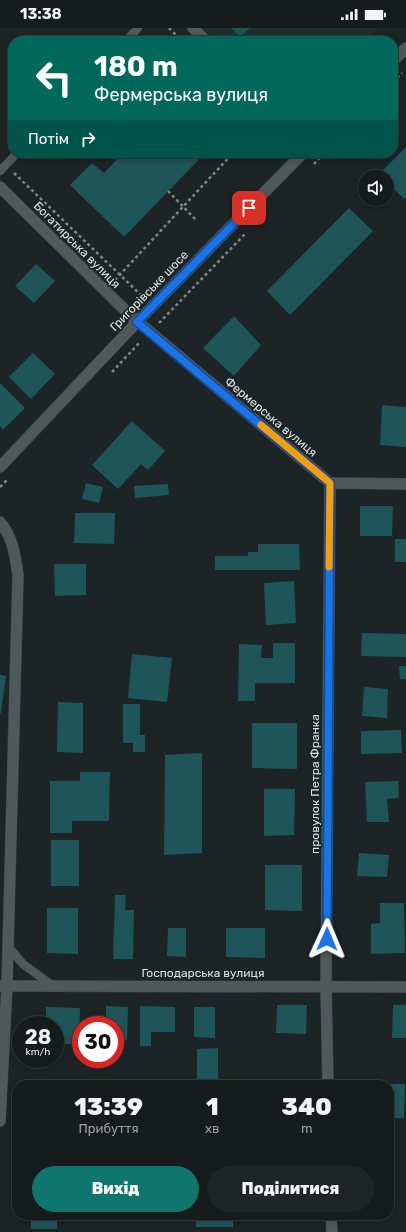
<!DOCTYPE html>
<html lang="uk">
<meta charset="utf-8">
<style>
:root{--surface:#161b1c;--page:#1f2425;--text:#f1f3f6;--muted:#9ea1a3;--line:#35393b;--accent:#0f766e}
body{margin:0;font-family:Rubik,sans-serif;background:var(--page);color:var(--text);height:100vh;display:flex;flex-direction:column;font-size:15px;white-space:nowrap}
*{box-sizing:border-box;margin:0}
p{font-size:13px;color:var(--muted)}
.icon{flex:none;width:22px;height:22px;fill:none;stroke:currentColor;stroke-width:2;stroke-linecap:round;stroke-linejoin:round}
.map{position:relative;flex:1;overflow:hidden}
.side{position:absolute;left:12px;top:1052px;width:382px;height:140px;display:flex;flex-direction:column;background:var(--surface);border-radius:16px;box-shadow:0 2px 6px #0003,0 0 0 1px var(--line)}
.side>*{flex:none}
.top-card{position:absolute;left:8px;top:8px;width:390px;height:122px;border-radius:16px;box-shadow:0 2px 6px #0003,0 0 0 1px var(--line);background:#00695c;color:#fff;overflow:hidden}
.tools{position:absolute;left:358px;top:142px;display:grid;gap:8px}
.tools a{display:grid;place-items:center;width:36px;height:36px;border-radius:50%;background:var(--surface);box-shadow:0 2px 6px #0003,0 0 0 1px var(--line);font-size:20px}
.speed{position:absolute;left:12px;top:988px;display:flex;gap:8px;font-size:20px;font-weight:700;text-align:center}
.speed>*{display:grid;place-content:center;width:52px;height:52px;border-radius:50%;background:var(--surface);box-shadow:0 2px 6px #0003,0 0 0 1px var(--line);line-height:1}
.speed small{font-size:10px;font-weight:400}
.speed .limit{border:6px solid #d22;background:#fff;color:#111}
.pin{position:absolute;display:grid;place-items:center;width:34px;height:34px;color:#fff;margin:-17px;border-radius:8px;box-shadow:0 2px 6px #0006}
.me{position:absolute;width:44px;margin:-22px;rotate:1deg;stroke-linejoin:round;filter:drop-shadow(0 0 3px #0008)}
.turn{display:flex;align-items:center;gap:14px;height:84px;padding:0 20px;font-size:18px}
.turn .icon{width:52px;height:52px;stroke-width:2.5}
.turn b{display:block;font-size:28px;line-height:34px}
.then{display:flex;align-items:center;height:38px;padding:0 20px;background:#0003;gap:8px;font-size:15px}
.eta{display:flex;justify-content:space-evenly;align-items:center;height:68px;text-align:center}
.eta b{font-size:24px;font-weight:800;line-height:28px}
.button{display:flex;gap:8px;margin-top:auto;padding:8px 20px}
.button a{flex:1;height:46px;border-radius:24px;background:var(--accent);color:#fff;font-size:16px;font-weight:800;line-height:46px;text-align:center}
.button a+a{background:var(--page);color:var(--text)}
.status{display:flex;justify-content:space-between;align-items:center;height:28px;padding:0 20px;background:var(--surface);direction:ltr}
.status svg{height:11px;fill:currentColor}
.map>svg:first-child{display:block}
.built{fill:#1f2e2f}
.building{fill:#1e5559}
.lines{fill:none;stroke-linecap:round;stroke-linejoin:round}
.service-casing{stroke:#3b4041;stroke-width:9}
.minor-casing{stroke:#3b4041;stroke-width:12}
.tertiary-casing{stroke:#3b4041;stroke-width:12}
.path{stroke:#818788;stroke-width:2.5;stroke-dasharray:3 3;stroke-linecap:butt}
.service{stroke:#505959;stroke-width:8}
.minor{stroke:#505959;stroke-width:11}
.tertiary{stroke:#505959;stroke-width:11}
.route-casing{stroke:#114b97;stroke-width:10}
.route{stroke:#1a73e8;stroke-width:7}
.slow{stroke:#f59e0b;stroke-width:7}
.labels{text-anchor:middle;stroke-width:3.5;stroke-linejoin:round;paint-order:stroke}
.street-label{font-size:12px;fill:#dee3e3;stroke:#1d2425}
</style>
<div class="status"><b>13:38</b><svg viewBox="0 0 49 12"><path d="M0 12V9h3v3zM5 12V6h3v6zM10 12V3h3v9zM15 12V0h3v12zM26 1h20v11H26zM47 4h2v5h-2z"/></svg></div>
<div class="map">
<svg width="406" height="1204" viewBox="0 0 406 1204">
<rect width="100%" height="100%" fill="#1d2425"/>
<polygon class="built" points="202,0 379,0 366,13 216,13"/>
<g class="building">
<polygon points="231,0 250,0 240,9"/>
<polygon points="406,119 406,169 404,171 387,154 387,149 382,149 379,146"/>
<polygon points="123,125 205,125 124,209 70,157 92,135 104,145"/>
<polygon points="349,180 373,203 290,287 267,263"/>
<polygon points="36,236 55,253 34,275 15,258"/>
<polygon points="234,288 261,317 234,348 203,320"/>
<polygon points="33,325 55,346 31,371 9,349"/>
<polygon points="0,355 25,380 3,402 0,398"/>
<polygon points="382,377 406,379 406,419 380,417"/>
<polygon points="132,393 165,423 148,442 141,436 118,461 92,437"/>
<polygon points="86,455 103,459 99,475 82,471"/>
<polygon points="168,456 169,467 135,470 134,458"/>
<polygon points="360,478 393,478 392,508 360,508"/>
<polygon points="75,485 115,485 114,516 74,515"/>
<rect x="395" y="511" width="11" height="23"/>
<polygon points="258,516 299,516 300,542 215,542 215,528 248,528 248,524 258,524"/>
<polygon points="54,536 86,536 86,567 55,568"/>
<polygon points="294,553 296,595 266,597 264,555"/>
<polygon points="362,605 406,606 406,629 361,628"/>
<polygon points="273,615 295,615 295,655 255,655 255,673 238,673 239,616 262,617 261,630 273,630"/>
<polygon points="132,626 172,630 167,674 128,670"/>
<polygon points="399,638 406,638 406,651 400,651"/>
<polygon points="0,647 6,648 1,685 0,685"/>
<polygon points="364,659 388,661 387,690 362,688"/>
<polygon points="58,674 83,675 83,725 57,724"/>
<polygon points="123,676 140,676 140,707 145,707 145,724 133,724 133,715 123,715"/>
<polygon points="252,695 297,695 297,741 252,740"/>
<polygon points="401,702 402,725 361,726 361,703"/>
<polygon points="202,725 202,825 164,827 165,727"/>
<polygon points="80,744 110,744 109,793 72,793 72,805 50,805 50,753 80,753"/>
<polygon points="398,753 399,770 387,771 389,794 367,794 365,754"/>
<polygon points="264,761 295,761 294,807 264,808"/>
<rect x="51" y="812" width="28" height="46"/>
<polygon points="359,825 389,827 387,849 357,848"/>
<polygon points="265,837 302,837 302,883 265,882"/>
<polygon points="115,867 126,867 125,882 134,882 133,931 113,931"/>
<polygon points="380,875 404,875 405,925 371,926 371,896 380,895"/>
<polygon points="47,880 78,880 78,926 47,925"/>
<polygon points="168,900 186,900 186,929 167,928"/>
<polygon points="226,900 265,900 265,930 226,929"/>
<polygon points="277,977 307,977 306,1006 276,1005"/>
<polygon points="393,977 406,977 406,1010 392,1010"/>
<polygon points="106,978 128,979 127,1012 115,1011 115,997 106,997"/>
<polygon points="140,978 175,979 175,1004 151,1004 151,1018 140,1018"/>
<polygon points="46,979 80,980 79,1016 55,1016 55,997 46,997"/>
<polygon points="194,979 215,979 215,1010 194,1009"/>
<polygon points="218,1020 218,1054 197,1055 197,1021"/>
<polygon points="389,1056 405,1056 404,1090 389,1090"/>
<rect x="31" y="1187" width="26" height="14"/>
<rect x="196" y="1187" width="37" height="12"/>
</g>
<g class="lines">
<defs>
<g id="service">
<polyline points="126,13 138,0"/>
<polyline points="0,143 17,125"/>
<polyline points="8,918 23,936 53,958"/>
</g>
<g id="minor">
<polyline points="193,0 206,13"/>
<polyline points="0,159 130,287 330,455 406,456"/>
<path d="M0,494C13,509 15,527 18,547L7,958L0,1093"/>
<polyline points="1,958 406,959"/>
<polyline points="328,1057 326,958 330,455"/>
<polyline points="331,1187 332,1204"/>
</g>
<g id="tertiary">
<polyline points="393,33 406,20"/>
<polyline points="0,439 137,294 303,125"/>
</g>
</defs>
<use href="#service" class="service-casing"/>
<use href="#minor" class="minor-casing"/>
<use href="#tertiary" class="tertiary-casing"/>
<g class="path">
<polyline points="169,0 182,13"/>
<polyline points="393,54 402,45"/>
<polyline points="314,136 324,125"/>
<polyline points="14,145 143,269"/>
<polyline points="168,163 197,193"/>
<polyline points="115,252 233,125"/>
<polyline points="159,295 246,205"/>
<polyline points="112,344 140,314"/>
<polyline points="0,459 7,452"/>
</g>
<use href="#service" class="service"/>
<use href="#minor" class="minor"/>
<use href="#tertiary" class="tertiary"/>
</g>
<g class="lines">
<defs>
<polyline id="route" points="249,180 137,294 330,455 327,911"/>
</defs>
<use href="#route" class="route-casing"/>
<use href="#route" class="route"/>
<polyline class="slow" points="261,397 330,455 329,539"/>
</g>
<g class="labels">
<g class="street-label">
<text transform="translate(77 217) rotate(45)" y="4">Богатирська вулиця</text>
<text transform="translate(149 263) rotate(-46)" y="4">Григорівське шосе</text>
<text transform="translate(271 389) rotate(40)" y="4">Фермерська вулиця</text>
<text transform="translate(315 756) rotate(-90)" y="4">провулок Петра Франка</text>
<text x="203" y="949">Господарська вулиця</text>
</g>
</g>
</svg>
<div class="tools">
<a><svg class="icon" aria-label="sound" viewBox="0 0 24 24"><path d="M4 9h4l5-4v14l-5-4H4zM17 9q2 3 0 6"/></svg></a>
</div>
<div class="speed"><div>28<small>km/h</small></div><div class="limit">30</div></div>
<div class="pin" style="left:249px;top:180px;background:#d93025"><svg class="icon" aria-label="arrive" viewBox="0 0 24 24"><path d="M6 21V4h12l-3 4 3 4H6"/></svg></div>
<svg class="me" style="left:327px;top:911px" viewBox="-20 -20 40 40"><path d="M0-17L14 15 0 8-14 15z" fill="#1a73e8" stroke="#fff" stroke-width="4"/></svg>
<div class="top-card">
<div class="turn"><svg class="icon" aria-label="left" viewBox="0 0 24 24"><path d="M17 20v-9H6M10 6l-5 5 5 5"/></svg><div><b>180 m</b>Фермерська вулиця</div></div>
<div class="then">Потім<svg class="icon" aria-label="right" viewBox="0 0 24 24"><path d="M7 20v-9h11M14 6l5 5-5 5"/></svg></div>
</div>
<section class="side">
<div class="eta">
<div><b>13:39</b><p>Прибуття</p></div>
<div><b>1</b><p>хв</p></div>
<div><b>340</b><p>m</p></div>
</div>
<div class="button"><a>Вихід</a><a>Поділитися</a></div>
</section>
</div>
